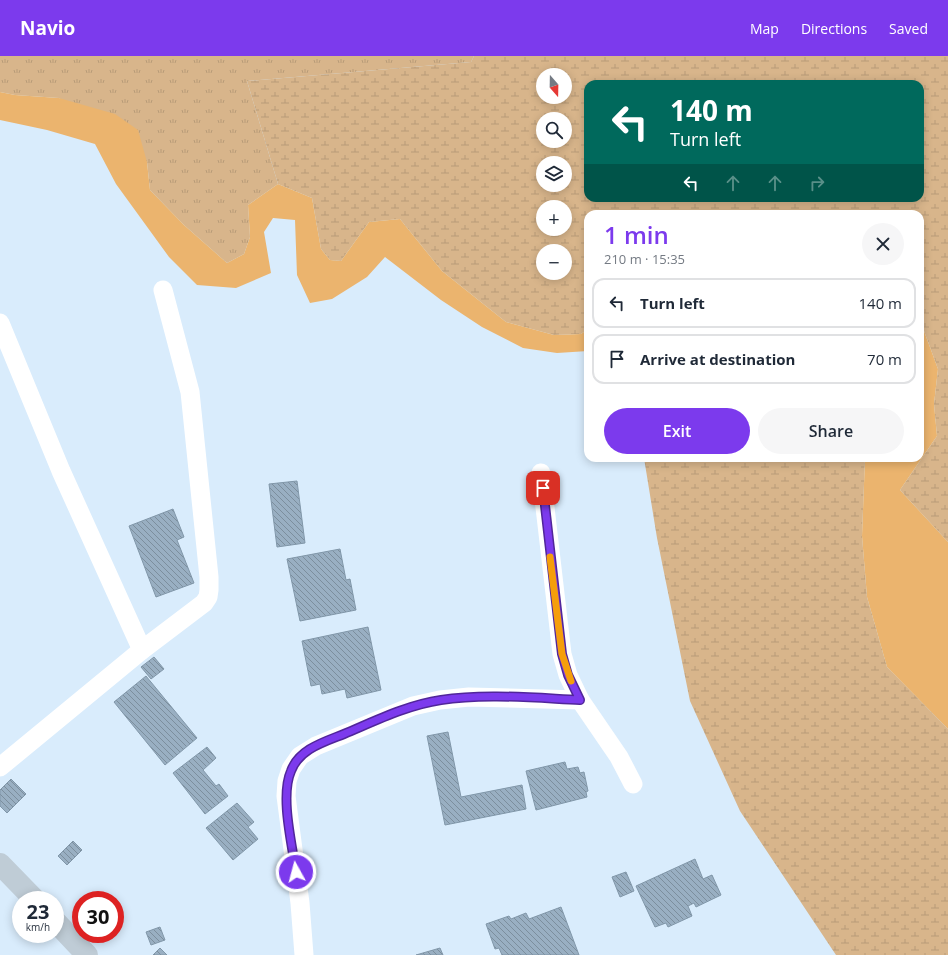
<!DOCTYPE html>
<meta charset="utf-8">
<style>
:root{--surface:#fff;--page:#f6f6f7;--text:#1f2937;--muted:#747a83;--line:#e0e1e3;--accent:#7c3aed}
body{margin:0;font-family:"Open Sans",sans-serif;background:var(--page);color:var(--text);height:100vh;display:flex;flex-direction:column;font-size:15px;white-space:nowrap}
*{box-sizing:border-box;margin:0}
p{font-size:13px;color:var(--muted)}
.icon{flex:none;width:22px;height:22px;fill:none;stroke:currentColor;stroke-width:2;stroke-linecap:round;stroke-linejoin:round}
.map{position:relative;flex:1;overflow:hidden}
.sheet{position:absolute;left:584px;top:154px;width:340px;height:252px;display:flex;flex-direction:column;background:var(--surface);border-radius:12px;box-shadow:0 2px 10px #0003}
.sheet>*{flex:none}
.top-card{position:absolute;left:584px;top:24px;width:340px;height:122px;border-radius:12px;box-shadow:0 2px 10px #0003;background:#00695c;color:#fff;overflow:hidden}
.needle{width:26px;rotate:160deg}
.fabs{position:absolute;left:536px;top:12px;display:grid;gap:8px}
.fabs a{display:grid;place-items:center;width:36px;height:36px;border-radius:50%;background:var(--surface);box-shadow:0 2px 10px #0003;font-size:20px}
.speed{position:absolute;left:12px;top:835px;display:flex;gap:8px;font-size:20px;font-weight:700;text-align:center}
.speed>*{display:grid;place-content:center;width:52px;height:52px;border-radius:50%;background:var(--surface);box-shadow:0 2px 10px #0003;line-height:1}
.speed small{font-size:10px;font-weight:400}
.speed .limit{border:6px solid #d22;background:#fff;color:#111}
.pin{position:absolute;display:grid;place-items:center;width:34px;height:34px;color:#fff;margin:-17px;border-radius:8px;box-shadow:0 2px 6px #0006}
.me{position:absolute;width:44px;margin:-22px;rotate:353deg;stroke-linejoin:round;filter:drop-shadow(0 0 3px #0008)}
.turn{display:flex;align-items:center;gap:14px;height:84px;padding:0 20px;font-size:18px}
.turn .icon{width:52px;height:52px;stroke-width:2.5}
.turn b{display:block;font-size:28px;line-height:34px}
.lanes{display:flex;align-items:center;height:38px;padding:0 20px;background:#0003;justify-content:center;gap:20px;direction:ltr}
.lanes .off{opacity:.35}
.round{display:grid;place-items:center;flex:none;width:42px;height:42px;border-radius:21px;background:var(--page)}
.headline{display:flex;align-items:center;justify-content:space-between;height:68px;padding:0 20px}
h1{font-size:24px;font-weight:600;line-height:30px;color:var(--accent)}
.button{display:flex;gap:8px;margin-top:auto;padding:8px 20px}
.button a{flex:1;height:46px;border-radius:24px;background:var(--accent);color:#fff;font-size:16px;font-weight:600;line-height:46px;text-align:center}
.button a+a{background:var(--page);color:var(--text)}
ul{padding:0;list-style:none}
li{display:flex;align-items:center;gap:12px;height:50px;margin:0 8px 6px;padding:0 12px;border:2px solid var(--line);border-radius:12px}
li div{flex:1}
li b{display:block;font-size:15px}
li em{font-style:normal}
header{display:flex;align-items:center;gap:24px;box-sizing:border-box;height:56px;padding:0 20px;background:var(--accent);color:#fff}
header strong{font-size:19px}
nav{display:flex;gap:22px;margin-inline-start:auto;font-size:14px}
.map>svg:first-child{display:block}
.grass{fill:url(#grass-tufts)}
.wetland{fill:url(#wetland-marsh);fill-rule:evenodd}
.water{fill:#ebb46e}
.building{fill:url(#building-back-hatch);stroke:#8197a9}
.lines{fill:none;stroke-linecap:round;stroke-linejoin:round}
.minor{stroke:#fff;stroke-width:19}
.secondary{stroke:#bfccd6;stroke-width:22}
.route-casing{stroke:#51269a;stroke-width:10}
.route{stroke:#7c3aed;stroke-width:7}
.slow{stroke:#f59e0b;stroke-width:7}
</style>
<header>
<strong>Navio</strong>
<nav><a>Map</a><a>Directions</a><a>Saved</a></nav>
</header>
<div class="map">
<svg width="948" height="899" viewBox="0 0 948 899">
<defs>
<pattern id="grass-tufts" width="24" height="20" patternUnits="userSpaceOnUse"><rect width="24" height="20" fill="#d8b58b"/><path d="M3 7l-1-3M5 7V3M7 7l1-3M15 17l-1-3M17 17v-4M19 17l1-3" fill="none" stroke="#b89b78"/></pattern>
<pattern id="wetland-marsh" width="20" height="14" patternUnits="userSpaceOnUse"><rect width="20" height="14" fill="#d8b58b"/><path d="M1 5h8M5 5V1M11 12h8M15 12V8" fill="none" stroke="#b89b78"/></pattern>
<pattern id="building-back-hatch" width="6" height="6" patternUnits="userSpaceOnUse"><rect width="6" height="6" fill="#99afc2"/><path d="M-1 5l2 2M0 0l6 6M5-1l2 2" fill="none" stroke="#7c8e9d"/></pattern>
</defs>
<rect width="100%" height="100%" fill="#d9ecfc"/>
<polygon class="grass" points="0,0 474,0 471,6 247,25 278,128 248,149 250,181 244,198 227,207 184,169 150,134 147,106 59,42 15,39 0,36"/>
<g class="wetland">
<path d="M474,0H948V486L900,434L937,380L934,348L938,313L920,264V158H588V210L585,212L588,221V273L581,278L554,279L506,266L442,215L400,163L369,166L341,205L330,204L321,193L312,142L278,128L247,25L471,6ZM543,19H565V41H543ZM588,28H920V142H588ZM543,63H565V85H543ZM543,107H565V129H543ZM543,151H565V173H543ZM543,195H565V217H543Z"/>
<polygon points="644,402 865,402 862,480 867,541 887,611 948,673 948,899 836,899 740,755 690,645 657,482"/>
</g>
<g class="water">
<polygon points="0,36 15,39 59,42 115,58 138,74 147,106 150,134 184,169 227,207 244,198 250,181 248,149 278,128 312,142 321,193 330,204 341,205 369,166 400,163 442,215 506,266 554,279 581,278 588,273 588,295 557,297 523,292 482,271 441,244 385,201 367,221 332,243 310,247 297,219 295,164 273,162 264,176 271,217 236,232 197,229 169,201 116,128 95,88 47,74 0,64"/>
<polygon points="920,264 938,313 934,348 937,380 900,434 948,486 948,673 887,611 867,541 862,480 865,402 920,402"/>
</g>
<g class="building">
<polygon points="297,425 305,487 277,491 269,428"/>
<polygon points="173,453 184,481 177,484 194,527 156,541 129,470"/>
<polygon points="340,493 346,524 350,523 356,554 300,565 287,503"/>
<polygon points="368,571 381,634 347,642 345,633 322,638 320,628 311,630 302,585"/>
<polygon points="154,601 164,613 151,623 141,611"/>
<polygon points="146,620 197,682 165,709 114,646"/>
<polygon points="448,676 461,741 522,729 526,753 445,769 427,680"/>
<polygon points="207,691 216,702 203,714 216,730 219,728 228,740 205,758 173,717"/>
<polygon points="565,706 567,713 578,711 580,717 584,716 588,735 586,736 587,741 536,754 526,715"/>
<polygon points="11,723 26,738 7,757 0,750 0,734"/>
<polygon points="237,747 254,766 248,771 258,783 233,804 206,772"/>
<polygon points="73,785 82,794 67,809 58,800"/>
<polygon points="695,803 703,823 712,819 721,839 696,851 694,847 688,850 692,860 668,871 666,867 655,871 636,830"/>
<polygon points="626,816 634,835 620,841 612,821"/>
<polygon points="561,851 579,899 502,899 499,892 495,893 486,868 509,860 511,863 526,857 529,863"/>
<polygon points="160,871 165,884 151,889 146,876"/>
<polygon points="160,892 167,899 153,899"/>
<polygon points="440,892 443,899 416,899"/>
</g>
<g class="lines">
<g class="minor">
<polyline points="0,267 61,415 142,594"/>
<polyline points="541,417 562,598 568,619 580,644 619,701 633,728"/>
<polyline points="0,711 142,594 204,547 208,541 209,534 209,521 190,336 163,234"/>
<polyline points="304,899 300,847 286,740 287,725 291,713 300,700 316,690 413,650 440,644 469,641 580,644"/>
</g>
<g class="secondary">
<polyline points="0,808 35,844"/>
<polyline points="55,865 87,899"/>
</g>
</g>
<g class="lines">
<defs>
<path id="route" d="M296,816C292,788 280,740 291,715C299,693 324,686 344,678C375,665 407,649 441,644C483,637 536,642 580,644L568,619L562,598L543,432"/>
</defs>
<use href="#route" class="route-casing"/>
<use href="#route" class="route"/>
<polyline class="slow" points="550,501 562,598 571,625"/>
</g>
</svg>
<div class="fabs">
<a><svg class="needle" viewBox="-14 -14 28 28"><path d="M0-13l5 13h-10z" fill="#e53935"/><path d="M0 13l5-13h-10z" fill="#747a83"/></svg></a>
<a><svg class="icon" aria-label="search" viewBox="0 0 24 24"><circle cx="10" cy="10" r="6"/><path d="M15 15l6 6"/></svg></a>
<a><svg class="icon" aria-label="layers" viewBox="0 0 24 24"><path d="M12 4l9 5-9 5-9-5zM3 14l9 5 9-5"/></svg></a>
<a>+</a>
<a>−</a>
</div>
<div class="speed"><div>23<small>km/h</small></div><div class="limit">30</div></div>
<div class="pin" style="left:543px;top:432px;background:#d93025"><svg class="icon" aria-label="arrive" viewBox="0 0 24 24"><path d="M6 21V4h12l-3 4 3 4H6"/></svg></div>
<svg class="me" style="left:296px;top:816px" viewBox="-20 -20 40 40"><circle r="17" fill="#7c3aed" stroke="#fff" stroke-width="3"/><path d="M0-11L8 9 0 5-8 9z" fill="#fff"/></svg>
<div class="top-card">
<div class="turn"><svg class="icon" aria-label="left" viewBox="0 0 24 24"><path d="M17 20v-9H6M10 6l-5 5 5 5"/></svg><div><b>140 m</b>Turn left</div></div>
<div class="lanes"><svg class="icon" aria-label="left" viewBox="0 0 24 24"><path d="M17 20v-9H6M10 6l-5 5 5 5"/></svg><svg class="icon off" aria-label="ahead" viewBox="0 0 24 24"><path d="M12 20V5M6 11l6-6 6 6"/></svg><svg class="icon off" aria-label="ahead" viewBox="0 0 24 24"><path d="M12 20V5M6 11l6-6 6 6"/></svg><svg class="icon off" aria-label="right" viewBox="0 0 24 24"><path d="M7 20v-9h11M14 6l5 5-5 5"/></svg></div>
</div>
<section class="sheet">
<div class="headline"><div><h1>1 min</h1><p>210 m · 15:35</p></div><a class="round"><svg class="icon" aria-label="close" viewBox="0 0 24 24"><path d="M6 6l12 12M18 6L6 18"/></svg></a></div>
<ul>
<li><svg class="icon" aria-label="left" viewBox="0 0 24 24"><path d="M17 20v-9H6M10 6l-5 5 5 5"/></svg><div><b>Turn left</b></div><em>140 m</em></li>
<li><svg class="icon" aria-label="arrive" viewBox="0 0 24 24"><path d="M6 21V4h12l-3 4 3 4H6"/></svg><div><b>Arrive at destination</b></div><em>70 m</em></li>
</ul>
<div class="button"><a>Exit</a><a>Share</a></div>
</section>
</div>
